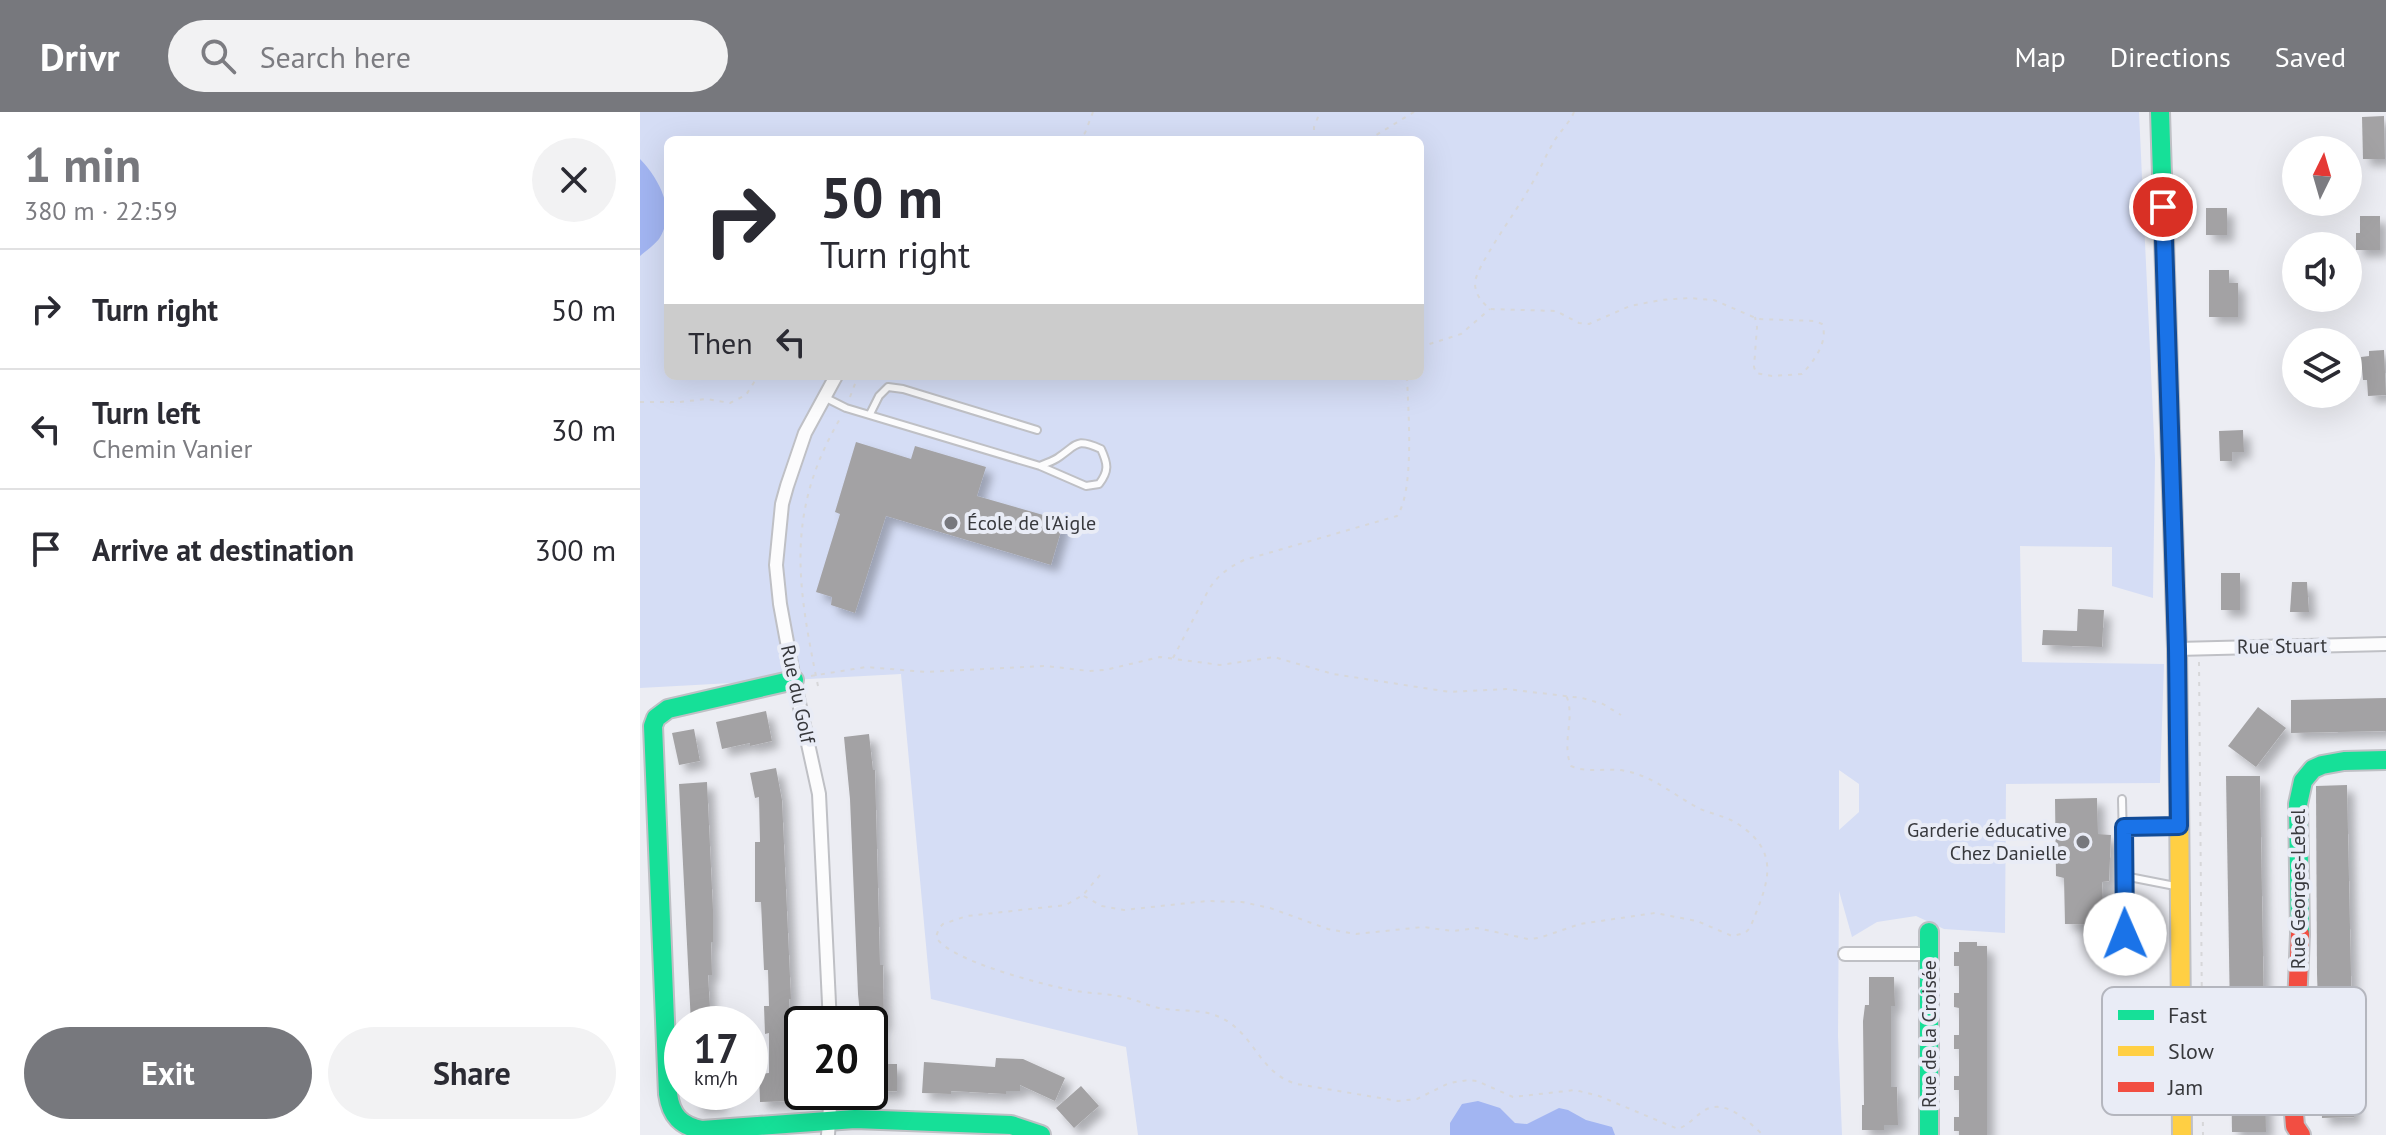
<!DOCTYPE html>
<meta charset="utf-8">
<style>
:root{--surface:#fff;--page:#f2f2f3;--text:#2b2b33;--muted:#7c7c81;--line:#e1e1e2;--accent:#77787d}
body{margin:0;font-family:"PT Sans",sans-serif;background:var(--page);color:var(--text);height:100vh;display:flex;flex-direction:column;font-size:30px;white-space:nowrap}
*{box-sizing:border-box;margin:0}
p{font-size:26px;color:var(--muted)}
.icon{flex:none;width:44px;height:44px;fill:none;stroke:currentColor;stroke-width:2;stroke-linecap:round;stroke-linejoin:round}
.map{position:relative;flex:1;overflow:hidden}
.details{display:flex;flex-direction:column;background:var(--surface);width:640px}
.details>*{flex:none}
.guide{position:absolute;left:24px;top:24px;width:760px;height:244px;border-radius:12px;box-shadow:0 8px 32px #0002;background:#fff;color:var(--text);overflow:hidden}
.needle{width:52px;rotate:5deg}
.controls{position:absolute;left:1642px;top:24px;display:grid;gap:16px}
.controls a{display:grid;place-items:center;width:80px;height:80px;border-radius:50%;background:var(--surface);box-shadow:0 8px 32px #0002;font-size:40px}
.speed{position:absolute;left:24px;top:894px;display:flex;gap:16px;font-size:40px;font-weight:700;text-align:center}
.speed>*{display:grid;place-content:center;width:104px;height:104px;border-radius:50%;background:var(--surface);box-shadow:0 8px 32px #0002;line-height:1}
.speed small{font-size:20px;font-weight:400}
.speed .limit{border:4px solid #111;border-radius:12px;background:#fff;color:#111}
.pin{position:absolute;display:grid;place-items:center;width:68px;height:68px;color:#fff;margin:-34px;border:4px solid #fff;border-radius:50%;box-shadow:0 2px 8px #0007}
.me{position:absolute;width:88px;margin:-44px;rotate:359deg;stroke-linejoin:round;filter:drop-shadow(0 0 6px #0008)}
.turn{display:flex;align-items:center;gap:28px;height:168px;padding:0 24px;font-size:36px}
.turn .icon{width:104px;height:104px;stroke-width:2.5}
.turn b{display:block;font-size:56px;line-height:68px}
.then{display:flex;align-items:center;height:76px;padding:0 24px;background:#0003;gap:16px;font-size:30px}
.round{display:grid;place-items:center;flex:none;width:84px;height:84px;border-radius:42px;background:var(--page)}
.overview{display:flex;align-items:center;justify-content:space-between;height:136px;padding:0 24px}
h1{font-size:48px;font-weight:700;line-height:60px;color:var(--accent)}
.action{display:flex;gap:16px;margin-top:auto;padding:16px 24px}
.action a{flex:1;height:92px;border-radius:48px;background:var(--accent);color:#fff;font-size:32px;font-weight:700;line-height:92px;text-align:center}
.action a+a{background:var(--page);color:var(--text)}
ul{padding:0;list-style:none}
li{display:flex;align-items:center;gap:24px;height:120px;padding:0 24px;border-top:2px solid var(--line)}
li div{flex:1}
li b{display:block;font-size:30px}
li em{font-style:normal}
header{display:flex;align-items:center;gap:48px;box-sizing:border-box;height:112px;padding:0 40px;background:var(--accent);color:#fff}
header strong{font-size:38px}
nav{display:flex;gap:44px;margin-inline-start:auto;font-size:28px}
.search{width:560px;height:72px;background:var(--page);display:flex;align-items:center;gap:20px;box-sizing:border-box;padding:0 28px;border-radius:44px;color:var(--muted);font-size:30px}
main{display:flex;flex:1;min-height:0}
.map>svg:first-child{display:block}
.green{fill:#d5ddf5;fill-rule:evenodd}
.water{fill:#a2b5f2}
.building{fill:#a3a2a4;filter:url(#shadow)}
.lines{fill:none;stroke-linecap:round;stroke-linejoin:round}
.lane-casing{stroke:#bfc0c5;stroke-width:10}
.street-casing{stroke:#bfc0c5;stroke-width:16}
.fast-casing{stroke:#bfc0c5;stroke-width:22}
.slow-casing{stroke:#bfc0c5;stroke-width:22}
.jam-casing{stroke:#bfc0c5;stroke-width:22}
.path{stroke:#d7d7d9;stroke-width:2;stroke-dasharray:4 6;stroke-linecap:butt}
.lane{stroke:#fcfcfd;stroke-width:6}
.street{stroke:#fcfcfd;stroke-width:12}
.fast{stroke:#16e098;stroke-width:18}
.slow{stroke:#ffcf43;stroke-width:18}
.jam{stroke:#f24e42;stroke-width:18}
.route-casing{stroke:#114b97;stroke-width:20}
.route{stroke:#1a73e8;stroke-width:14}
.poi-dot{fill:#77787d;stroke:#e9ecf6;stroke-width:3}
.labels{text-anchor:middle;stroke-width:8;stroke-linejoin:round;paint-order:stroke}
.poi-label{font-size:20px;fill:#38393d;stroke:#e9ecf6;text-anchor:start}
.street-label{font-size:20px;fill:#38393d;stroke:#e9ecf6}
.key{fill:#e9ecf6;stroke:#b4b6be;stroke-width:2}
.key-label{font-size:22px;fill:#38393d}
</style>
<header>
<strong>Drivr</strong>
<div class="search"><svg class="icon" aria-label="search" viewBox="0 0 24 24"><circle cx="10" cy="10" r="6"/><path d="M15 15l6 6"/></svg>Search here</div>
<nav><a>Map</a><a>Directions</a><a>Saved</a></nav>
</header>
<main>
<section class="details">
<div class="overview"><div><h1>1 min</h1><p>380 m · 22:59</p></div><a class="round"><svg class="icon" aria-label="close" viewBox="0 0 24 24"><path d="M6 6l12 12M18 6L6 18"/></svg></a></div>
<ul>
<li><svg class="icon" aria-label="right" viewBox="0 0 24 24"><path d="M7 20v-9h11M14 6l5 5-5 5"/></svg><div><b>Turn right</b></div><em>50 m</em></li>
<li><svg class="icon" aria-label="left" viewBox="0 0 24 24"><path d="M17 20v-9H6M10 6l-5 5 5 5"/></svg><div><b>Turn left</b><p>Chemin Vanier</p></div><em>30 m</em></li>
<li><svg class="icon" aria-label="arrive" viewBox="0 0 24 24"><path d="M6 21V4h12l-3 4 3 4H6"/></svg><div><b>Arrive at destination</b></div><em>300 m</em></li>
</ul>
<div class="action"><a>Exit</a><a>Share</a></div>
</section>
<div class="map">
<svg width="1746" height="1023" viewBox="0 0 1746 1023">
<defs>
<filter id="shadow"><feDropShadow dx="7" dy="7" stdDeviation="4" flood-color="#0004"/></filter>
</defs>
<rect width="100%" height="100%" fill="#ecedf3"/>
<path class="green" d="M0,0H1499L1515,347L1513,486L1472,474V435L1380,434L1382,550L1524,552L1520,671L1366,672L1365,821L1304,817L1276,804L1237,810L1212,825L1199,779L1198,924L1202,1023H498L486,935L291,887L261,562L0,576ZM28,28H780V264H28ZM1199,658L1219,672V700L1199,718Z"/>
<g class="water">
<path d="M0,47C20,68 37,100 19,127C14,133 6,139 0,144Z"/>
<polygon points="838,989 860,996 875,1011 887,1012 919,996 928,998 946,1008 972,1015 975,1023 810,1023 810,1011 822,992"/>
</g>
<g class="building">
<polygon points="1744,4 1745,47 1723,47 1722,5"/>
<rect x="1566" y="96" width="21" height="27"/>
<polygon points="1720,104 1740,104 1740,138 1716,138 1716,121 1720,121"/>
<polygon points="1569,158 1589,158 1589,171 1598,171 1598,205 1569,205"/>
<polygon points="1744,238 1746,283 1728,284 1727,268 1723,268 1721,245 1729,244 1729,239"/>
<polygon points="1603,318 1604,340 1592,340 1592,349 1580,349 1579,319"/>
<polygon points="216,330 271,347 275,334 346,355 337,384 424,409 411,453 246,404 215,501 191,493 192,485 176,480 200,402 195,400"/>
<rect x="1581" y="461" width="19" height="37"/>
<polygon points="1652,470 1667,470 1669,500 1650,500"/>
<polygon points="1438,497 1464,498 1462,535 1402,533 1403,518 1437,519"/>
<polygon points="1746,586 1746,619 1651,621 1651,588"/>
<polygon points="1618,595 1646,616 1616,655 1588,634"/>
<polygon points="126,599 132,629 110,634 110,631 82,637 76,610"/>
<polygon points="54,617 60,649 39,653 32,621"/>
<polygon points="229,622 233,658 235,658 240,853 243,853 244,911 240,912 241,952 257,952 257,979 230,980 230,912 221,912 218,882 210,687 204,625"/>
<polygon points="136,656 142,688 151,887 149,887 151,927 153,927 153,954 151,954 152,989 120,990 119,962 129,961 129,921 125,922 124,894 129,894 128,858 124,858 121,790 115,790 115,730 120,730 119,685 115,686 110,661"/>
<polygon points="1586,664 1620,664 1626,1020 1592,1020"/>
<polygon points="67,670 73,798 73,830 71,830 72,863 68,863 71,912 51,912 39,672"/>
<polygon points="1707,673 1714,1005 1682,1006 1677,862 1676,674"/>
<polygon points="1457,686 1458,722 1471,723 1469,769 1462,770 1464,813 1425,812 1424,766 1416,764 1415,687"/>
<polygon points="1319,830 1337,830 1337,834 1347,834 1347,1023 1319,1023 1319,1019 1314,1019 1314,1005 1319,1005 1319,978 1314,978 1314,964 1319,964 1319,937 1314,937 1314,923 1319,923 1319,896 1314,895 1314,881 1319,881 1319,854 1314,854 1314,840 1319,840"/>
<polygon points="1229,865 1254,865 1255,894 1251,894 1251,975 1257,975 1258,1013 1244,1013 1244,1018 1222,1018 1222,993 1224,993 1223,909 1225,893 1229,893"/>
<polygon points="356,946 383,947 425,966 415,989 380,973 380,979 366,979 366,982 311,979 311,982 282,981 284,950 355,955"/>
<polygon points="441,974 459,994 434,1016 416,996"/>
<polygon points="55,980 79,980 80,993 56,994"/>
</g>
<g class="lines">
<defs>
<g id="lane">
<path d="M184,285L206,296L400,354L446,374L459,372C469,359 468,352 461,337C436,326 438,332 419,345C414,349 406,351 400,354"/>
<polyline points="230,302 239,284 248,275 263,277 397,318"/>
<polyline points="1482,687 1485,822"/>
<polyline points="1484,715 1536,714"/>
<polyline points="1484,764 1535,774"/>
</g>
<g id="street">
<polyline points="1537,537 1746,532"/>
<polyline points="1205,842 1289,842"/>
<polyline points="190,912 179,682 154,568 140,492 136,453 142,392 147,374 165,321 196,264"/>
<polyline points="188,1023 191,980"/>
</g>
<g id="fast">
<polyline points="1520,0 1537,537 1539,683"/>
<path d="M154,568L28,597L16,606L13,614L28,982C31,1004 41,1014 62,1018L215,1007L371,1013L401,1023"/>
<polyline points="1289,820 1289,1023"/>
<polyline points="1660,822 1658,692 1663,669 1673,657 1682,653 1704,649 1746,648"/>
</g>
<polyline id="slow" points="1539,683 1542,1023"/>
<polyline id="jam" points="1660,822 1653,989 1655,1014 1661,1023"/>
</defs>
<use href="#lane" class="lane-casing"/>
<use href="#street" class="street-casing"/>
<use href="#fast" class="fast-casing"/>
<use href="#slow" class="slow-casing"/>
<use href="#jam" class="jam-casing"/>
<g class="path">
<path d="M934,0C929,12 919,20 913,31C904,47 897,64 887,80C877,98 835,156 835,171C835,183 842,190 850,197L916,199L939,211L949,212L990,194L1021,188L1049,186L1074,188L1118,207L1175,209L1182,212C1189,229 1174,249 1162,262L1132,264L1116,261L1114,255L1117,215L1115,205"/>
<polyline points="436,28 445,21 453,0"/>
<polyline points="674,28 674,15 680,0"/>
<polyline points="728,28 774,0"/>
<polyline points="780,235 821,222 850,197"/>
<polyline points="210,285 218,264"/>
<polyline points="0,290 39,290 67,287 90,291 106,283 118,264"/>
<path d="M533,546L569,477C578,463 588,456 604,448L757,404C775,378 768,297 767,264"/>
<polyline points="1559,550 1563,1023"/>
<polyline points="171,564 226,555 286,560 406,554 449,559 465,558 520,545 580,553 634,545 693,562 810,580 866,577 942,586 963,592 981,603"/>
<path d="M178,574C157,471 145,400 201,305"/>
<path d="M460,763L443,783L426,793L327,804L303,812L299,816L296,825C309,849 402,872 430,878C450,882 471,881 491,887C502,890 513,896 526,897C540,899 555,898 568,901C615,913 615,961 657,972L758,989L777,987L809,971L829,968L837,969L873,985L935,978L959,984L1038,1017C1049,1013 1055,1004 1065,998C1086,986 1110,1011 1123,1023"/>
<path d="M444,784L462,794L484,798L567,789L602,790L630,796L688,817L716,822L783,815L813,819L837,816L888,827L899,826L940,812L1015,801L1057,809L1092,824L1105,821L1110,816C1126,775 1144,742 1098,712C1086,704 1071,702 1058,696C1034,683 1014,665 986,659C967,655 948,662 931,654C921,629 936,606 926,583"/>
</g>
<use href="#lane" class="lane"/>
<use href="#street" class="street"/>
<use href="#fast" class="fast"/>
<use href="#slow" class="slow"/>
<use href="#jam" class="jam"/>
</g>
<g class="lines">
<defs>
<polyline id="route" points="1485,822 1484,715 1539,714 1537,537 1523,95"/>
</defs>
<use href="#route" class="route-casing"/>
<use href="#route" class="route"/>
</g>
<g class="poi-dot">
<circle cx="311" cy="411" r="8"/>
<circle cx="1443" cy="730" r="8"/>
</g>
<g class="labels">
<g class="poi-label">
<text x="327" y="418">École de l'Aigle</text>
<text x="1427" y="725" text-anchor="end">Garderie éducative<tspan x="1427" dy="23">Chez Danielle</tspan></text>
</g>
<g class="street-label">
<text transform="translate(1642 534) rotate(-1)" y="7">Rue Stuart</text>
<text transform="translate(158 582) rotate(78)" y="7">Rue du Golf</text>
<text transform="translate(1658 777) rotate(-90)" y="7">Rue Georges-Lebel</text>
<text transform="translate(1289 922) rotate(-90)" y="7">Rue de la Croisée</text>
</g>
</g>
<rect x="1462" y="875" width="264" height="128" rx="12" class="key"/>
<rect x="1478" y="898" width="36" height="10" fill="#16e098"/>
<rect x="1478" y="934" width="36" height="10" fill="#ffcf43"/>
<rect x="1478" y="970" width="36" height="10" fill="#f24e42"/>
<g class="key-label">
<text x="1528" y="911">Fast</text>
<text x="1528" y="947">Slow</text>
<text x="1528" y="983">Jam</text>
</g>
</svg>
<div class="controls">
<a><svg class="needle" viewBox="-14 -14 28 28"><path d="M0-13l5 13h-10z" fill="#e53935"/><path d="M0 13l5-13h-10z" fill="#7c7c81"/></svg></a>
<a><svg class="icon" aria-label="sound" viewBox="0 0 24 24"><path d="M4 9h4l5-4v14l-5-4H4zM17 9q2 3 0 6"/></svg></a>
<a><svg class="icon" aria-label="layers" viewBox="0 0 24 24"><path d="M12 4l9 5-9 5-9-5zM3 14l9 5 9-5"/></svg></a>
</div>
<div class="speed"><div>17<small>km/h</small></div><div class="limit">20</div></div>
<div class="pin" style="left:1523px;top:95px;background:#d93025"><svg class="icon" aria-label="arrive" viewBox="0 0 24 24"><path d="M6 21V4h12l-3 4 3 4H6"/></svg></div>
<svg class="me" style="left:1485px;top:822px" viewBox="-20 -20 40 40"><circle r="19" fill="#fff"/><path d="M0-13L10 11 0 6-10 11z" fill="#1a73e8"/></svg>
<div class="guide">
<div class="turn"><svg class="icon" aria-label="right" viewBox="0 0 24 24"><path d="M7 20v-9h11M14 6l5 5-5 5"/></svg><div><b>50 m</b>Turn right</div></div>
<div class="then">Then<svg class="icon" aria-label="left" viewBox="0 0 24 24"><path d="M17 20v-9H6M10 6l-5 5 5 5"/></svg></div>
</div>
</div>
</main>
